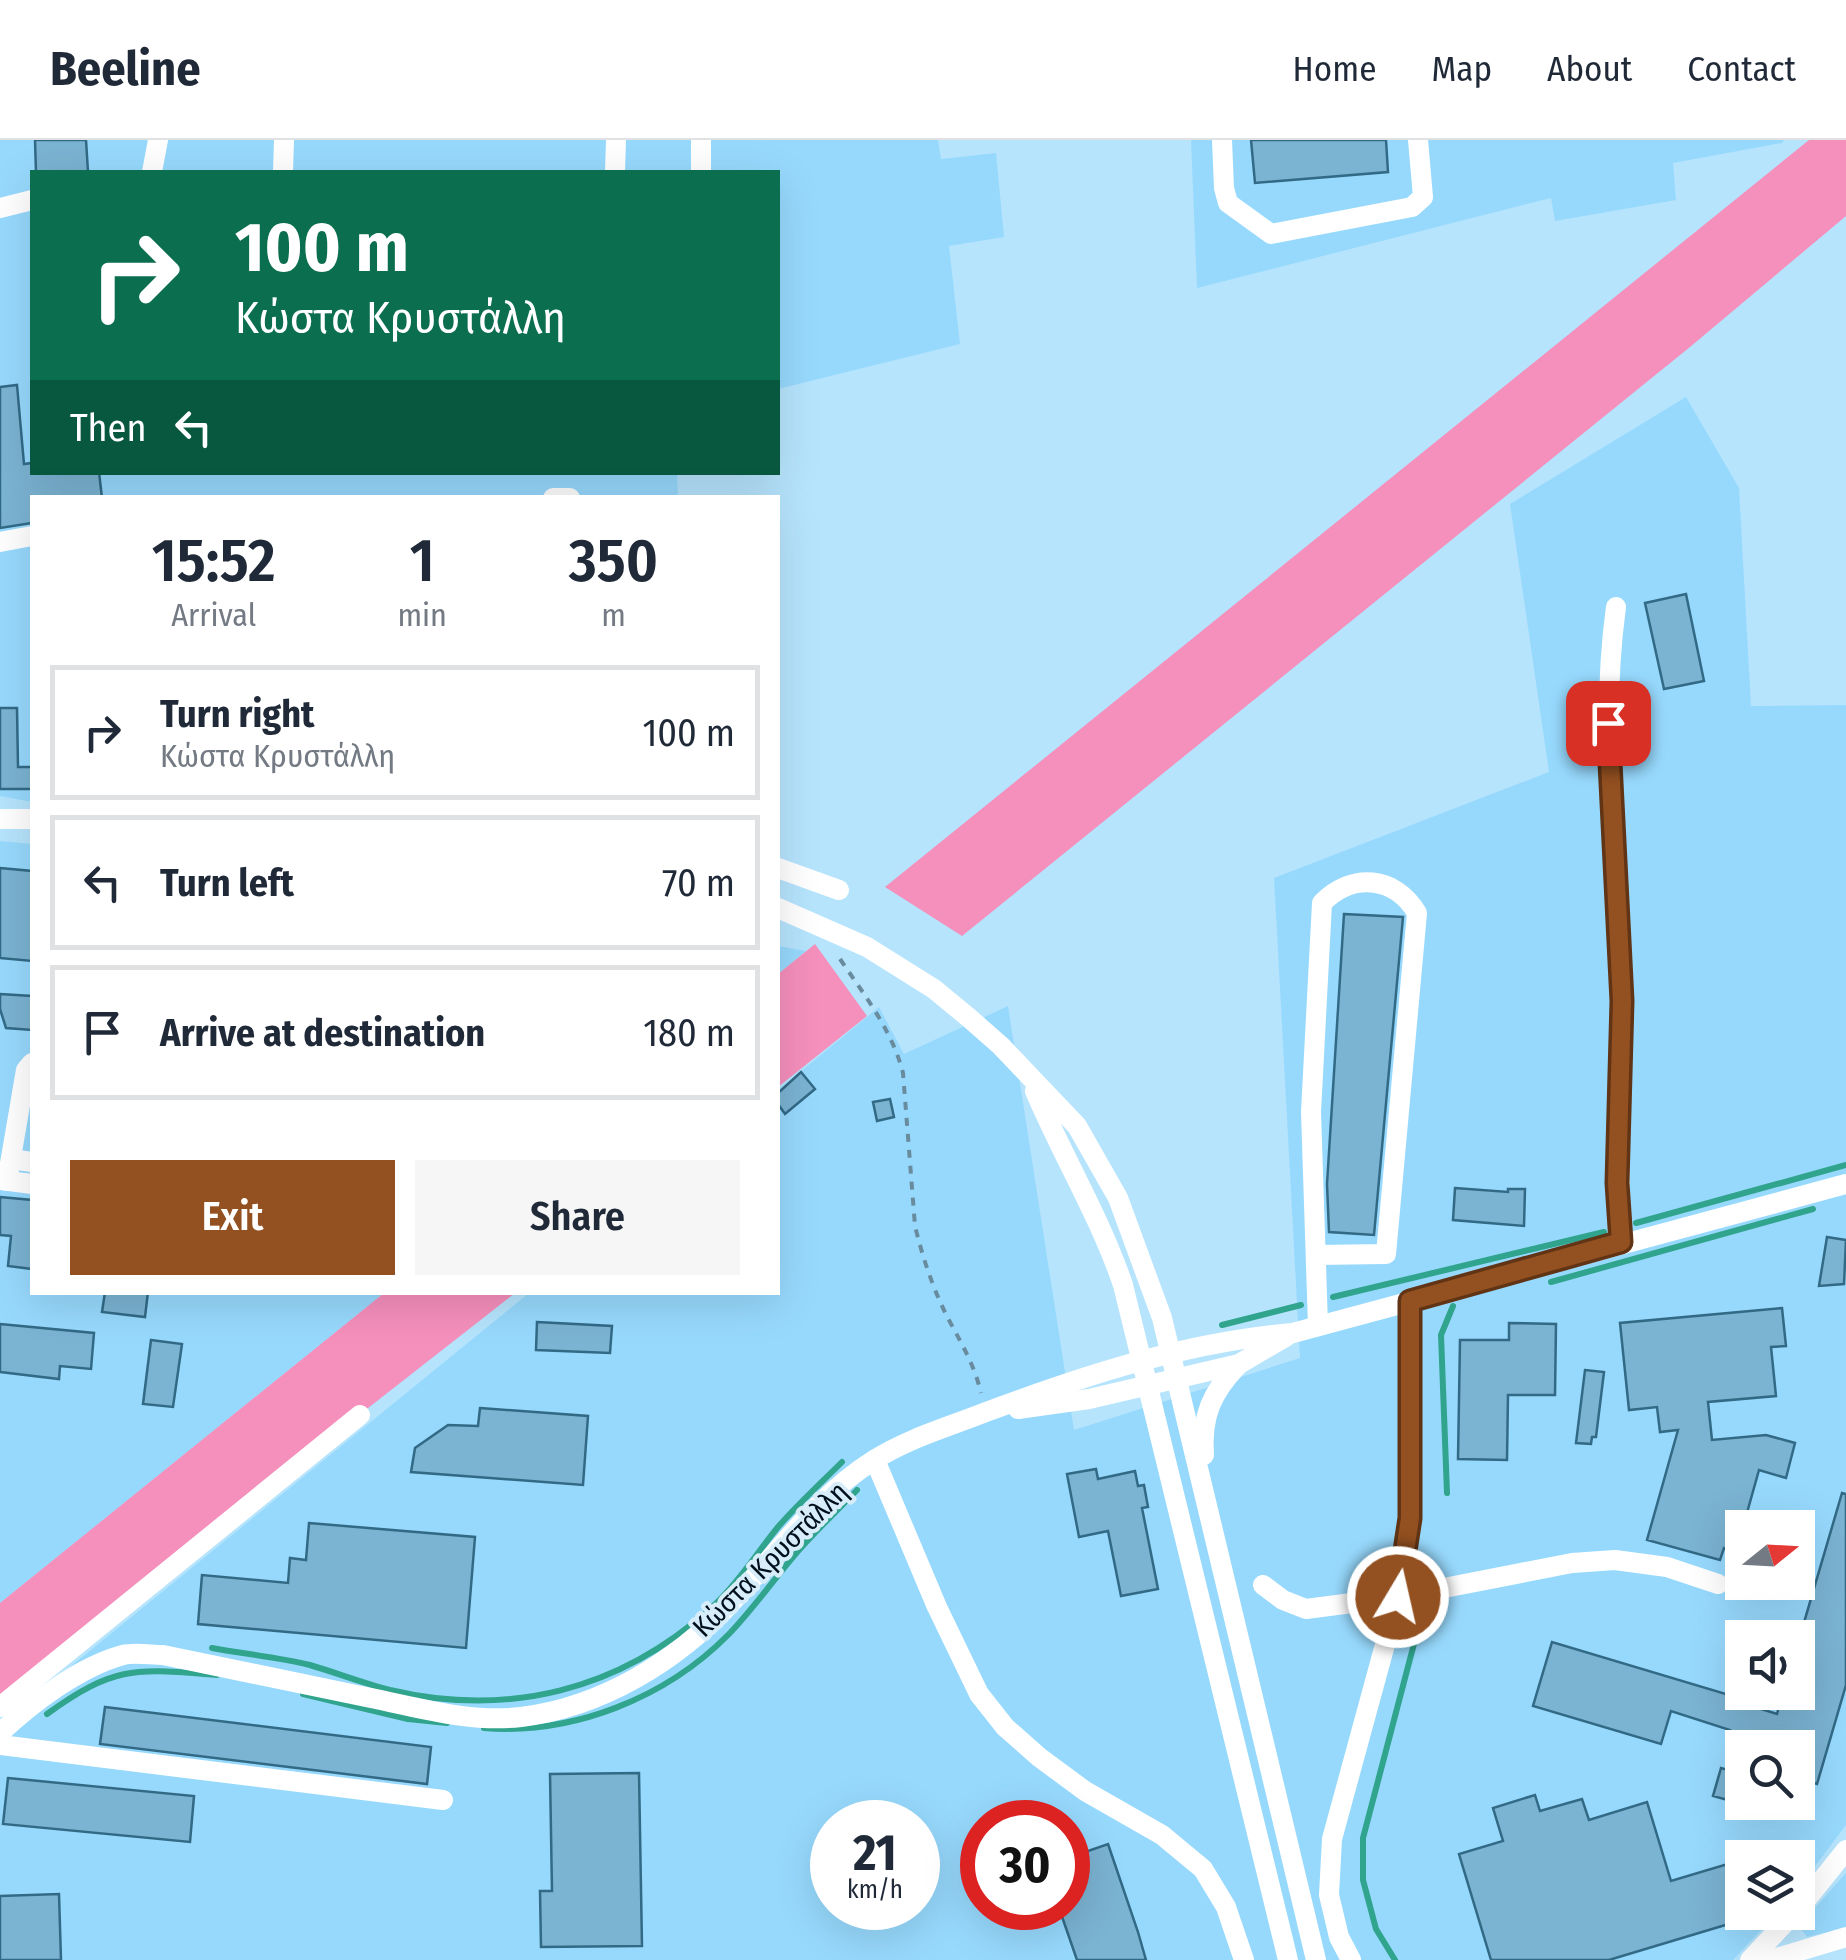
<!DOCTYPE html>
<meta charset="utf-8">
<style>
:root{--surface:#fff;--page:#f6f6f7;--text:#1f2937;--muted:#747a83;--line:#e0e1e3;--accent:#935020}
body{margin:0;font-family:"Fira Sans Condensed",sans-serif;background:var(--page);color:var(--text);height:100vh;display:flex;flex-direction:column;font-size:38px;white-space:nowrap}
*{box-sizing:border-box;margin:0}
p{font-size:32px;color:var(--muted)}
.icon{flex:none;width:55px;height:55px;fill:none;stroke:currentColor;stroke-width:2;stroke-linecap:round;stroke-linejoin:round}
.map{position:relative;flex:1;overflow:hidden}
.details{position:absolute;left:30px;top:355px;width:750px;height:800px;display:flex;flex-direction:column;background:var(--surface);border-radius:0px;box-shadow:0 10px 40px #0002}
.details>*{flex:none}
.top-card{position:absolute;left:30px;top:30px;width:750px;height:305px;border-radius:0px;box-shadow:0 10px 40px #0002;background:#0b6e4f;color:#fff;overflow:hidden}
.needle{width:65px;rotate:72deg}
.controls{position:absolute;left:1725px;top:1370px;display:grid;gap:20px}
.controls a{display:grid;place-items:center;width:90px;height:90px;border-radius:0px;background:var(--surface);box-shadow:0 10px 40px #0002;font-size:50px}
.speed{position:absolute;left:810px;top:1660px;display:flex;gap:20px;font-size:50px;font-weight:700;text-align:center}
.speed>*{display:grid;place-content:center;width:130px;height:130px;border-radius:50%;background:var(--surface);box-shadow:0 10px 40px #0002;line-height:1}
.speed small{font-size:25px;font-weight:400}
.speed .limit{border:15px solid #d22;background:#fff;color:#111}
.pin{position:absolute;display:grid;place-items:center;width:85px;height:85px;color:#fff;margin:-42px;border-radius:20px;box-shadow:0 5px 15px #0006}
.me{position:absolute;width:110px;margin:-55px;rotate:9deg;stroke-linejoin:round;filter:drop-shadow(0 0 8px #0008)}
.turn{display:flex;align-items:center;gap:35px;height:210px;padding:0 40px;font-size:45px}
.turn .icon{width:130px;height:130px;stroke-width:2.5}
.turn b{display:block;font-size:70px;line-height:85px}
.then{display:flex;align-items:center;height:95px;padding:0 40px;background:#0003;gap:20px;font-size:38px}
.eta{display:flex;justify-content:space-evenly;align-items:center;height:170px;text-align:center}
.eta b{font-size:60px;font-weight:600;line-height:70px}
.cta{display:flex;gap:20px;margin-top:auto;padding:20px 40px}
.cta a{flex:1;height:115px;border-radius:0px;background:var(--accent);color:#fff;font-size:40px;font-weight:600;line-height:115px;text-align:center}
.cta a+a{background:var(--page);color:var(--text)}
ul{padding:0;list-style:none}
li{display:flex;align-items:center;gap:30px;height:135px;margin:0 20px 15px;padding:0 20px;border:5px solid var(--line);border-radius:0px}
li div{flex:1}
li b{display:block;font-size:38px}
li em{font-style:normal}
header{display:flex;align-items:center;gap:60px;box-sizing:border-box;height:140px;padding:0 50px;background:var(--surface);border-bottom:2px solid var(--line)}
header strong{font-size:48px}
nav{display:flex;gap:55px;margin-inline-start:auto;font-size:35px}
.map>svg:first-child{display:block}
.built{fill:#97d9fd;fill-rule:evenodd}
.green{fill:#f58fbc}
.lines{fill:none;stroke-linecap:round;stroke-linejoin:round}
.stream{stroke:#30a48c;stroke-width:6}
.building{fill:#7bb3d2;stroke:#326a86;stroke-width:2.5}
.path{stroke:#698b9e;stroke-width:4;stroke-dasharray:8 8;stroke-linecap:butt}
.minor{stroke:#fff;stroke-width:20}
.route-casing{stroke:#603415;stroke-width:25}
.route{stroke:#935020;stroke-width:18}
.labels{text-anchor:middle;stroke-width:8;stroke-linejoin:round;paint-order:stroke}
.street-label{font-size:28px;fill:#00101b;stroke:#d7edfa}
</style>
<header>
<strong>Beeline</strong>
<nav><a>Home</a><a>Map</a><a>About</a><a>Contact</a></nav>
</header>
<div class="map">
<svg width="1846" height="1820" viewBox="0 0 1846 1820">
<rect width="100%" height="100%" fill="#b6e4fd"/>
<g class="built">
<polygon points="0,0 938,0 941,19 996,13 1004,97 949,106 960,204 778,249 778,32 32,32 32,332 677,332 678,357 32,358 32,662 0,656"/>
<polygon points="1191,0 1784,0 1782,3 1673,23 1676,60 1555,81 1551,58 1197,148"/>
<path d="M1686,257L1739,348L1751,566L1846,565V1685L1798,1749V1718H1742V1772L1777,1773L1733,1820H0V1584L529,1153L778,1152V950L879,867L904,914L1008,866L1074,1290L1300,1218L1274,738L1549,632L1510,364ZM1742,1388H1798V1442H1742ZM1742,1498H1798V1552H1742ZM1742,1608H1798V1662H1742ZM832,1682H918V1768H832ZM982,1682H1068V1768H982Z"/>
<polygon points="0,701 32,704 32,1152 384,1153 0,1463"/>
<polygon points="778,806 806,811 778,834"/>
<polygon points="1846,1733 1846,1788 1807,1797 1799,1786"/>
</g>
<g class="green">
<polygon points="1809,0 1846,0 1846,76 1690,207 962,796 885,747"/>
<polygon points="815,804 867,876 778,947 778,834"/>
<polygon points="384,1153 515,1153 0,1556 0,1463"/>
</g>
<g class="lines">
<g class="stream">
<polyline points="1636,1083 1846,1025"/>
<polyline points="1551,1142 1813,1069"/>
<polyline points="1333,1157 1604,1092"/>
<polyline points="1222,1185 1301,1165"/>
<polyline points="1447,1353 1441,1195 1453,1166"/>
<path d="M212,1508C244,1514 278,1517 310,1525C337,1533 363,1543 390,1550C509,1578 619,1550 710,1469C736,1446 756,1414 778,1387C798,1364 821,1343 842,1322"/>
<polyline points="303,1554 408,1579 447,1583"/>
<path d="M47,1574C116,1524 137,1529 217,1535"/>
<path d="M484,1588C573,1595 666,1558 729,1494C752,1470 772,1442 793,1417C813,1393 836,1372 857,1350"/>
<polyline points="1395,1820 1376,1789 1363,1740 1363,1698 1420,1481"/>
</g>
</g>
<g class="building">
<polygon points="35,0 86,0 88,32 36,32"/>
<polygon points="1251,0 1386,0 1388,32 1255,43"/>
<polygon points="17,245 24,324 32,323 32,332 99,332 102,358 32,358 32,383 0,388 0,247"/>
<polygon points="1686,454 1704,541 1664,549 1645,463"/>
<polygon points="0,568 17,568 18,627 32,627 32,649 0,649"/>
<polygon points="0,728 32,731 32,821 0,818"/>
<polygon points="1344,774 1403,777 1374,1095 1329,1092 1327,1044"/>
<polygon points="0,854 32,856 32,890 6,888 0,869"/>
<polygon points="801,932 815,949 785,974 778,964 778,953"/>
<polygon points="890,959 894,977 877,981 873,962"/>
<polygon points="1455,1048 1508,1052 1508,1049 1525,1049 1524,1086 1453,1080"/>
<polygon points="0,1057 32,1060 32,1129 8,1126 11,1096 0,1095"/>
<polygon points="1827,1097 1846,1100 1844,1144 1819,1146"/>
<polygon points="105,1152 148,1152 145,1177 102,1172"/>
<polygon points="1782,1168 1786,1206 1771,1207 1776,1256 1708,1262 1712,1300 1766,1295 1795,1303 1786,1338 1759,1330 1736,1412 1724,1408 1720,1420 1647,1400 1678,1290 1660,1292 1657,1267 1629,1270 1620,1183"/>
<polygon points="537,1182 612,1186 610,1213 536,1210"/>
<polygon points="1509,1183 1556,1184 1555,1255 1508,1255 1507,1320 1458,1319 1460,1200 1509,1200"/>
<polygon points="0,1184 94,1193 91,1229 60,1226 59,1239 0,1232"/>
<polygon points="151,1200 182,1204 173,1267 143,1264"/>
<polygon points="1585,1230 1604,1232 1596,1297 1592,1297 1591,1304 1576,1303"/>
<polygon points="480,1268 588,1276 583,1345 411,1332 415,1308 448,1285 478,1286"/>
<polygon points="1096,1329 1098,1339 1135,1331 1138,1346 1144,1345 1148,1367 1142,1368 1158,1449 1121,1456 1108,1391 1079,1397 1067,1334"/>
<polygon points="1842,1353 1846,1354 1846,1545 1817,1644 1798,1638 1798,1608 1742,1608 1742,1664 1713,1656 1721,1628 1728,1630 1737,1597 1729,1595 1730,1590 1671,1571 1661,1604 1533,1566 1552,1502 1736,1557 1735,1561 1777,1574 1783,1552 1798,1552 1798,1503"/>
<polygon points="309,1383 475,1397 466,1508 198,1484 202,1435 288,1443 290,1418 306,1420"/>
<polygon points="105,1567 431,1607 427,1644 100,1604"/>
<polygon points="639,1633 642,1806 541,1807 540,1751 552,1751 550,1634"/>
<polygon points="8,1638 194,1656 190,1702 3,1684"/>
<polygon points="1535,1655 1540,1671 1582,1659 1589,1680 1647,1662 1671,1741 1731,1723 1735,1735 1742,1735 1742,1780 1609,1820 1491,1820 1459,1714 1503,1701 1493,1668"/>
<polygon points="1108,1704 1138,1792 1146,1820 1077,1820 1059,1768 1068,1768 1068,1718"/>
<polygon points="59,1754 61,1820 0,1820 0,1756"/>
</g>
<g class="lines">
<path class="path" d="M840,819C865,856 892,890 903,933L915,1086C923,1119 934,1152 950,1182C963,1206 975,1227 981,1253"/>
<g class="minor">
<polyline points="1222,0 1224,48 1228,63 1271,94 1412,67 1423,57 1418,0"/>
<polyline points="152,32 158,0"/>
<polyline points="283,32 284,0"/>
<polyline points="615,32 616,0"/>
<polyline points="701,32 701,0"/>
<polyline points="0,68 32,60"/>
<polyline points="553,358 570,358"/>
<polyline points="0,402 32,396"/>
<path d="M1616,467C1598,596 1619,727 1622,857C1624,939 1616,1020 1621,1102"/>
<polyline points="0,679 32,679"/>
<polyline points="778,728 839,750"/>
<polyline points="778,768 867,807 934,849 968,877 1001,906 1077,986 1118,1058 1162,1178 1316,1820"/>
<path d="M1035,951C1063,1017 1100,1077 1123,1145L1288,1820"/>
<polyline points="11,1019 32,1022"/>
<polyline points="0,1040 32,1044"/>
<polyline points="7,1041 26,930 32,923"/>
<path d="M1316,1115L1386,1114L1417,773C1395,736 1352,732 1322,763L1311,972L1318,1186"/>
<polyline points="1018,1269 1089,1259 1239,1224 1287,1196"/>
<path d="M1204,1315C1201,1276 1212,1252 1238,1225"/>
<polyline points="875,1320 937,1467 979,1554 1005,1587 1039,1617 1085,1651 1162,1695 1203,1729 1226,1767 1244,1820"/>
<polyline points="1263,1445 1283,1460 1306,1469 1398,1457 1572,1423 1615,1420 1667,1427 1718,1444"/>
<polyline points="0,1567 360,1275"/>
<path d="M0,1593C32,1563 79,1527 123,1515C134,1512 151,1515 163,1515C233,1529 302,1544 371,1558C420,1568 471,1583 521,1577C602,1567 675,1522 730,1464C777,1414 815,1357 874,1320C909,1298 948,1287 986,1272C1086,1235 1186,1202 1293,1193L1846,1044"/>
<polyline points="0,1605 443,1660"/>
<polyline points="1798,1770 1846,1710"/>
<polyline points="1351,1820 1339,1797 1329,1755 1332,1699 1398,1457 1410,1378 1410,1161"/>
<polyline points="1750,1820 1795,1772"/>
<polyline points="1770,1820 1846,1797"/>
</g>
</g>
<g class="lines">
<defs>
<polyline id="route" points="1398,1457 1410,1378 1410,1161 1621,1102 1617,1043 1622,861 1608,583"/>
</defs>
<use href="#route" class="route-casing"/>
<use href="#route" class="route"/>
</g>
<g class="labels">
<g class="street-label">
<text transform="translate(770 1419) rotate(-45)" y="10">Κώστα Κρυστάλλη</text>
</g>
</g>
</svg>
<div class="controls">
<a><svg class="needle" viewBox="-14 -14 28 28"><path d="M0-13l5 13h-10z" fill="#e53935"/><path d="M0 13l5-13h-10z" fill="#747a83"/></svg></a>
<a><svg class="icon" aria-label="sound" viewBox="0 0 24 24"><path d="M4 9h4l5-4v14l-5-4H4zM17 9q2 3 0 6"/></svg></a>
<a><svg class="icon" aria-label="search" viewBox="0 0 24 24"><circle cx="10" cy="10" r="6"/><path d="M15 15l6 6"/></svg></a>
<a><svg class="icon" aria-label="layers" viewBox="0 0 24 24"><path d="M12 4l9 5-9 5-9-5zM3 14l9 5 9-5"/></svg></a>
</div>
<div class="speed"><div>21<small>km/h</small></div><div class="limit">30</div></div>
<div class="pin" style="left:1608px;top:583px;background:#d93025"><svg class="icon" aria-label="arrive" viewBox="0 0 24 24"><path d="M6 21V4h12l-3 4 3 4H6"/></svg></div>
<svg class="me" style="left:1398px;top:1457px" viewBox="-20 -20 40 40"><circle r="17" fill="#935020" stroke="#fff" stroke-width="3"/><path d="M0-11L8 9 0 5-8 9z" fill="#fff"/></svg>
<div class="top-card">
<div class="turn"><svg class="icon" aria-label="right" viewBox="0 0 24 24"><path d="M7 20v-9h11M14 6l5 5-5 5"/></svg><div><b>100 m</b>Κώστα Κρυστάλλη</div></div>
<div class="then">Then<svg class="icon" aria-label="left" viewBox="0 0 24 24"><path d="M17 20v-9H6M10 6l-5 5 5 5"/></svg></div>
</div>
<section class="details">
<div class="eta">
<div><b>15:52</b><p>Arrival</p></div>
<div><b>1</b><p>min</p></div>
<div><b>350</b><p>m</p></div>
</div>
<ul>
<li><svg class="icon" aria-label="right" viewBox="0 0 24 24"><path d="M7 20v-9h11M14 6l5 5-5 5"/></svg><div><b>Turn right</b><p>Κώστα Κρυστάλλη</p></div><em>100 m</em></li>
<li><svg class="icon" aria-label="left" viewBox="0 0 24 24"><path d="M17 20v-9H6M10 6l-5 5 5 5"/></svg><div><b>Turn left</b></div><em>70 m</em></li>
<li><svg class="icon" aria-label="arrive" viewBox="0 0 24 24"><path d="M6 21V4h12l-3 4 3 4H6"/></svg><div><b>Arrive at destination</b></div><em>180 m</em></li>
</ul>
<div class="cta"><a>Exit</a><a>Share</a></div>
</section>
</div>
